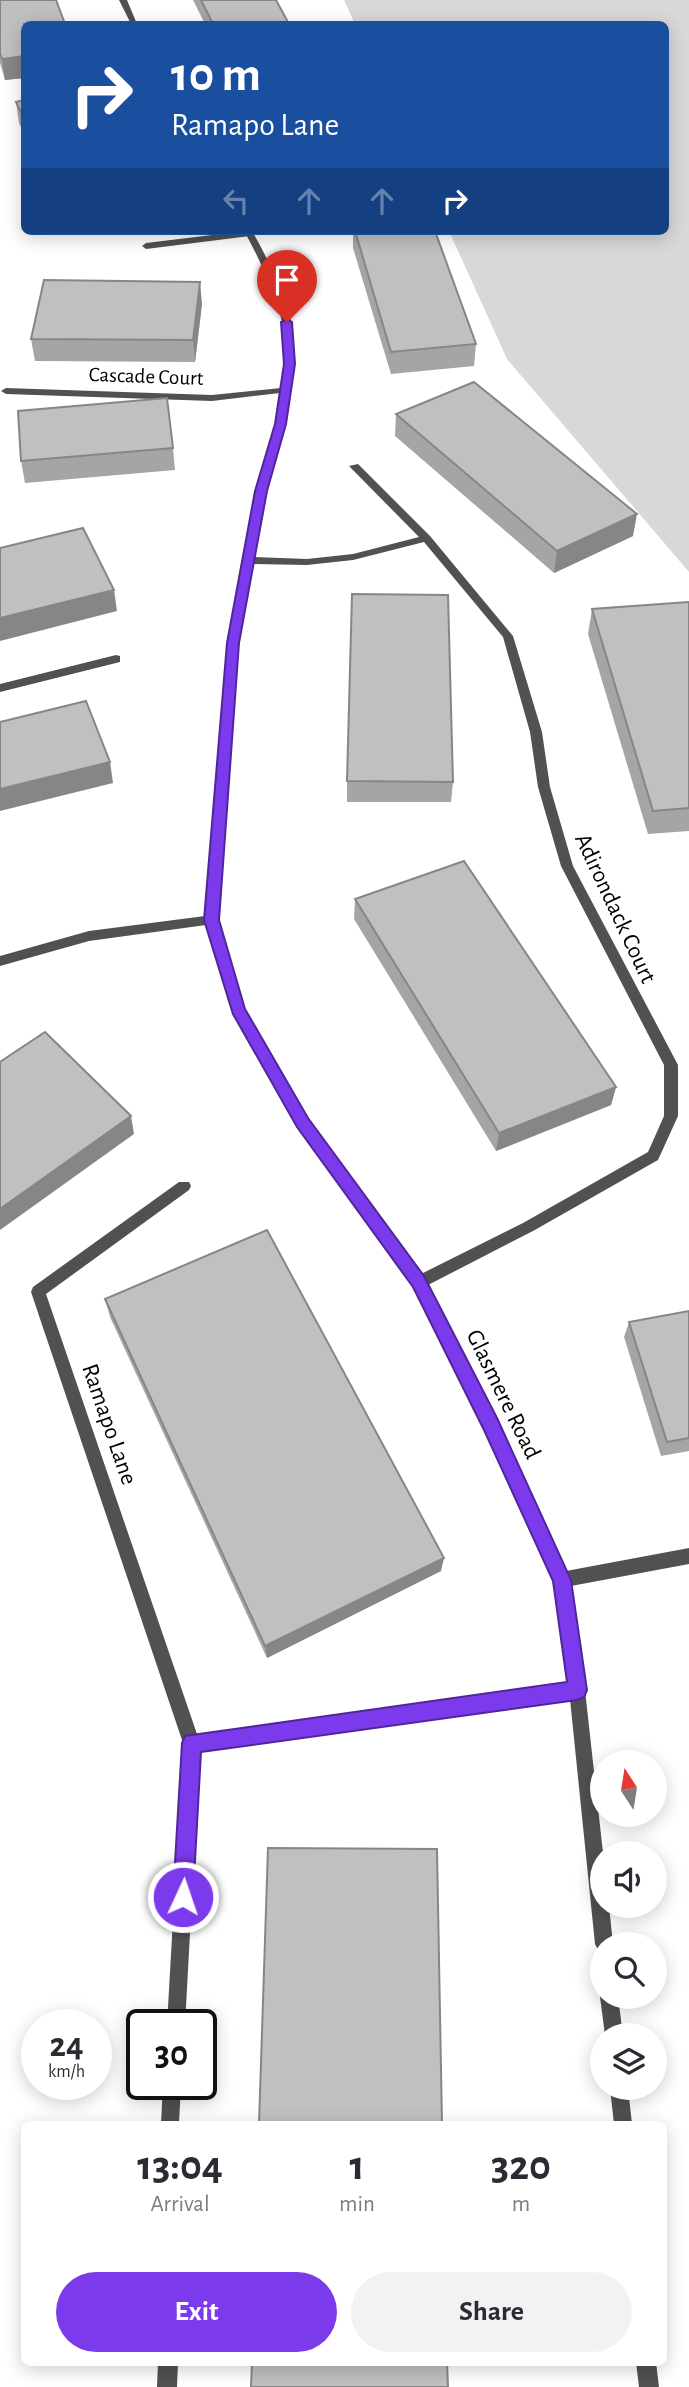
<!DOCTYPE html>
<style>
:root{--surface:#fff;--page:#f2f2f3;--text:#2b2b33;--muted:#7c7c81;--accent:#7c3aed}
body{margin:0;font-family:"Alegreya Sans",sans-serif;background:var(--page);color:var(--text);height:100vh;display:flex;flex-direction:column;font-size:26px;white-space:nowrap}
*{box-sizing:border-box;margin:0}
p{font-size:23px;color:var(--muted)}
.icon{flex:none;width:38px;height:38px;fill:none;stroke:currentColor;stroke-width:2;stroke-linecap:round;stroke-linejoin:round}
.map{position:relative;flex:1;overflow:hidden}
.drawer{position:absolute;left:21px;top:2121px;width:646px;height:245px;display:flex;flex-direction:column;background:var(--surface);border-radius:10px;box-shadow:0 4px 18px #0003}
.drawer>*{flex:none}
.banner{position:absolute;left:21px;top:21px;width:648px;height:214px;border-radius:10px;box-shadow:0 4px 18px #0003;background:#1a4fa0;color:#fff;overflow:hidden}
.needle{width:46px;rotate:348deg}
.controls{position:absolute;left:590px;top:1750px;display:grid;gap:14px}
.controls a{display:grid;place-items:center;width:77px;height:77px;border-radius:50%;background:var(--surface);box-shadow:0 4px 18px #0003;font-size:35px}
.speed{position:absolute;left:21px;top:2009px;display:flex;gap:14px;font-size:35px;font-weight:700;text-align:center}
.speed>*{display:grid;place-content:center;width:91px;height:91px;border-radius:50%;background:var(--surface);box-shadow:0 4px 18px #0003;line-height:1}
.speed small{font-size:18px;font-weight:400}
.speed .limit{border:4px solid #111;border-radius:10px;background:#fff;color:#111}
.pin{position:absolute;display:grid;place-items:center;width:60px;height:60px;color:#fff;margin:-72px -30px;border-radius:50% 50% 50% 0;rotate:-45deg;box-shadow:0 0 7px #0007}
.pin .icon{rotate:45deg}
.me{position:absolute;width:77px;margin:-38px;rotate:3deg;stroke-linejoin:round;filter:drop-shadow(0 0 5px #0008)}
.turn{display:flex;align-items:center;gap:24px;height:147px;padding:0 35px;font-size:32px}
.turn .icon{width:91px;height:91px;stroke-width:2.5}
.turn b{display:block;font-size:49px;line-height:60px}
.lanes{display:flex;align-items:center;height:66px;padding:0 35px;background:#0003;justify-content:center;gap:35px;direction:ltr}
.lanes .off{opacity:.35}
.eta{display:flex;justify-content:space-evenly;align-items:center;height:119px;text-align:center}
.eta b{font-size:42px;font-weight:700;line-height:49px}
.primary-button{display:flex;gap:14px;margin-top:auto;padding:14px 35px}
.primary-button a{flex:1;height:80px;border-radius:42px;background:var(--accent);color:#fff;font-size:28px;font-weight:700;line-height:80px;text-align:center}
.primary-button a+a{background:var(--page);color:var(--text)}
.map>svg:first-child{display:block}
.green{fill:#d8d8d8}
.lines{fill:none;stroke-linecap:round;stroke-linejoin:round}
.lane{fill:#515151;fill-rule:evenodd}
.street{fill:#515151;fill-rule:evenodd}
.wall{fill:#a5a5a5}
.shaded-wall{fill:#868686}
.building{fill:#c0c0c0;stroke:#868686;stroke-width:2}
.route{fill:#7c3aed;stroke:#51269a;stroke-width:2}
.labels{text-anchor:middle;stroke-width:5;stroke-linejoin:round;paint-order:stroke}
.far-street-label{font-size:21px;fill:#000;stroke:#fff}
.street-label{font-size:24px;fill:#000;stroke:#fff}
</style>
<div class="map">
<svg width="689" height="2387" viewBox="0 0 689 2387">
<rect width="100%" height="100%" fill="#fff"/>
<polygon class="green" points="344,0 689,0 689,572 507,359 449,231 665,231 665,24 355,24"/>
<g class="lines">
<polygon class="lane" points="245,231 254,233 250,236 146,249 142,246 146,243"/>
<g class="street">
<polygon points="119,0 127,0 137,24 131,24"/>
<path d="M244,231H252C265,253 288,300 292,325C300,381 281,434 267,488C261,510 258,534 254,557L307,559L353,554L419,537L349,466L358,464L430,536L513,636L542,732L550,787L573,866L678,1065V1116L658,1160L533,1231L428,1285L496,1419L566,1571L689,1548V1564L571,1586L585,1690L603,1853L602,1906H609L613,1944H602V1952L598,1950L595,1944L570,1699L200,1750L185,2025H167L183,1743L31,1292L33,1287L179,1182H189L191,1186L189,1190L46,1294L197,1734L568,1683L554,1581L486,1429L414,1287L298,1127L233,1014L206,925L89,941L0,966V956L89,931L205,916L228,643L256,491L275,424L280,393L212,401L6,394L1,391L6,388L212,395L281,388C285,366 287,343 282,322C277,295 257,254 244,231ZM424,542L503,637L530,732L538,787L561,866L664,1065V1116L648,1152L523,1223L421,1274L308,1119L244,1009L217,920L238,643L253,564L307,565L353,560Z"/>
<polygon points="116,655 120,656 120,662 0,692 0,684"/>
<polygon points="602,1992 602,1997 618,1997 623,2035 605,2035 600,1997"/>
<polygon points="163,2084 181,2084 179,2124 161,2124"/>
<polygon points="610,2088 628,2088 632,2124 614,2124"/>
<polygon points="158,2362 178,2362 177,2387 157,2387"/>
<polygon points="636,2362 656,2362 659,2387 639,2387"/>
</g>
</g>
<g class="wall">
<polygon points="0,0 24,24 24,78 5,80 0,63"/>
<polygon points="193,0 276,0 289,24 205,24"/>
<polygon points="24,100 24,133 19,123 16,102"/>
<polygon points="353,231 435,231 476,344 474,366 391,374 353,248"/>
<polygon points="202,304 195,362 35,361 31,339"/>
<polygon points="396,414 633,536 554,573 395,436"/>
<polygon points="173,448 175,470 25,483 21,461"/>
<polygon points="689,602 689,831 648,834 588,634 592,609"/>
<polygon points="347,781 453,782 451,802 347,802"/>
<polygon points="355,899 616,1087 611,1105 496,1151 354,919"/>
<polygon points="105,1299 441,1571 267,1658 110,1317"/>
<polygon points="689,1311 689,1451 661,1456 624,1337 629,1322"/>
</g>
<g class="shaded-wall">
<polygon points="24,56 24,78 5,80 2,59"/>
<polygon points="200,282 202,304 195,362 193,340"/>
<polygon points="637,514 633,536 554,573 557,551"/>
<polygon points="114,590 117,611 0,641 0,618"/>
<polygon points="110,762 113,783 0,811 0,789"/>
<polygon points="616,1087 611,1105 496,1151 499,1133"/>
<polygon points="131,1116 134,1134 0,1230 0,1209"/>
<polygon points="444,1558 441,1571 267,1658 265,1646"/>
</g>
<g class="building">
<polygon points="0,0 56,0 65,24 24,24 24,56 2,59 0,53"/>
<polygon points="201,0 276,0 289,24 213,24"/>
<polygon points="24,100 24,118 16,102"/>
<polygon points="355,231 435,231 476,344 391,352"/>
<polygon points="44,280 200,282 193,340 31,339"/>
<polygon points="474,382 637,514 557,551 396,414"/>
<polygon points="167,398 173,448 21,461 18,411"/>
<polygon points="83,528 114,590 0,618 0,548"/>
<polygon points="352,594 448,595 453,782 347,781"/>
<polygon points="689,602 689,808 653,811 592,609"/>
<polygon points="86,701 110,762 0,789 0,722"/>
<polygon points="464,861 616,1087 499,1133 355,899"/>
<polygon points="45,1032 131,1116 0,1209 0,1062"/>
<polygon points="267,1230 444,1558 265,1646 105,1299"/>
<polygon points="689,1311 689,1438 667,1442 629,1322"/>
<polygon points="268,1848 437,1849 442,2124 259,2124"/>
<polygon points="252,2362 447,2362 448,2387 251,2387"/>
</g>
<polygon class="route" points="287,319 292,322 295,364 286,424 267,491 239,643 219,920 245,1009 308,1118 424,1276 497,1418 571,1580 587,1690 584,1697 577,1700 201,1752 193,1897 190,1904 183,1907 176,1904 173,1897 182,1743 185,1736 567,1682 553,1581 484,1430 413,1287 297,1127 233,1014 204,920 227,643 255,491 275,424 284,364 281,322"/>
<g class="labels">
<g class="far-street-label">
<text transform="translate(146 376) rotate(2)" y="7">Cascade Court</text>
</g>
<g class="street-label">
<text transform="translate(616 908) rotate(65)" y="8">Adirondack Court</text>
<text transform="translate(504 1394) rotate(64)" y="8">Glasmere Road</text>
<text transform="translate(110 1424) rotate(71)" y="8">Ramapo Lane</text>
</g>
</g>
</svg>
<div class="controls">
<a><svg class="needle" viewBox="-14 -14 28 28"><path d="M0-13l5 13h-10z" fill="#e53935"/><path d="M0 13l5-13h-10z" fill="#7c7c81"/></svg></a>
<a><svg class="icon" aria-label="sound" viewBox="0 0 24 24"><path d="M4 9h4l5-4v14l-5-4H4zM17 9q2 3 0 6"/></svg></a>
<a><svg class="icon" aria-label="search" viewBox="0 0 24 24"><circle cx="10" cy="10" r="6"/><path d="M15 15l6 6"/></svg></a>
<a><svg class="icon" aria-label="layers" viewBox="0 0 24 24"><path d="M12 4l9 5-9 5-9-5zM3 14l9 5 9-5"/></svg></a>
</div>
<div class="speed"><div>24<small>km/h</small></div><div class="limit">30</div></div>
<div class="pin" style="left:287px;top:322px;background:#d93025"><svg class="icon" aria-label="arrive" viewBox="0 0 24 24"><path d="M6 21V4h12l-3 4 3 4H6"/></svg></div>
<svg class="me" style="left:183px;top:1897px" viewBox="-20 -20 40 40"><circle r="17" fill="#7c3aed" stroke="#fff" stroke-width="3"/><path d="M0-11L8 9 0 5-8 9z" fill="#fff"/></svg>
<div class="banner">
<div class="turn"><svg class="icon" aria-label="right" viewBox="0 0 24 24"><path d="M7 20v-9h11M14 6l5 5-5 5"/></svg><div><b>10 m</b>Ramapo Lane</div></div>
<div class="lanes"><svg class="icon off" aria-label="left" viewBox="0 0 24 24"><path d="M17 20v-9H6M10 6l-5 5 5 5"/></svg><svg class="icon off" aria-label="ahead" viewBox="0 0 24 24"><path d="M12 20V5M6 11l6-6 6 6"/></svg><svg class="icon off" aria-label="ahead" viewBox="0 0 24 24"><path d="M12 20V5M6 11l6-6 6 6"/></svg><svg class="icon" aria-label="right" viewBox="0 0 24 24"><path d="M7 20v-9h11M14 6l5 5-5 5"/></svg></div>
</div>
<section class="drawer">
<div class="eta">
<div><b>13:04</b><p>Arrival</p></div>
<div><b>1</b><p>min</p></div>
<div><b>320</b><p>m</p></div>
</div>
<div class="primary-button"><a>Exit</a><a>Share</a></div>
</section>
</div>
